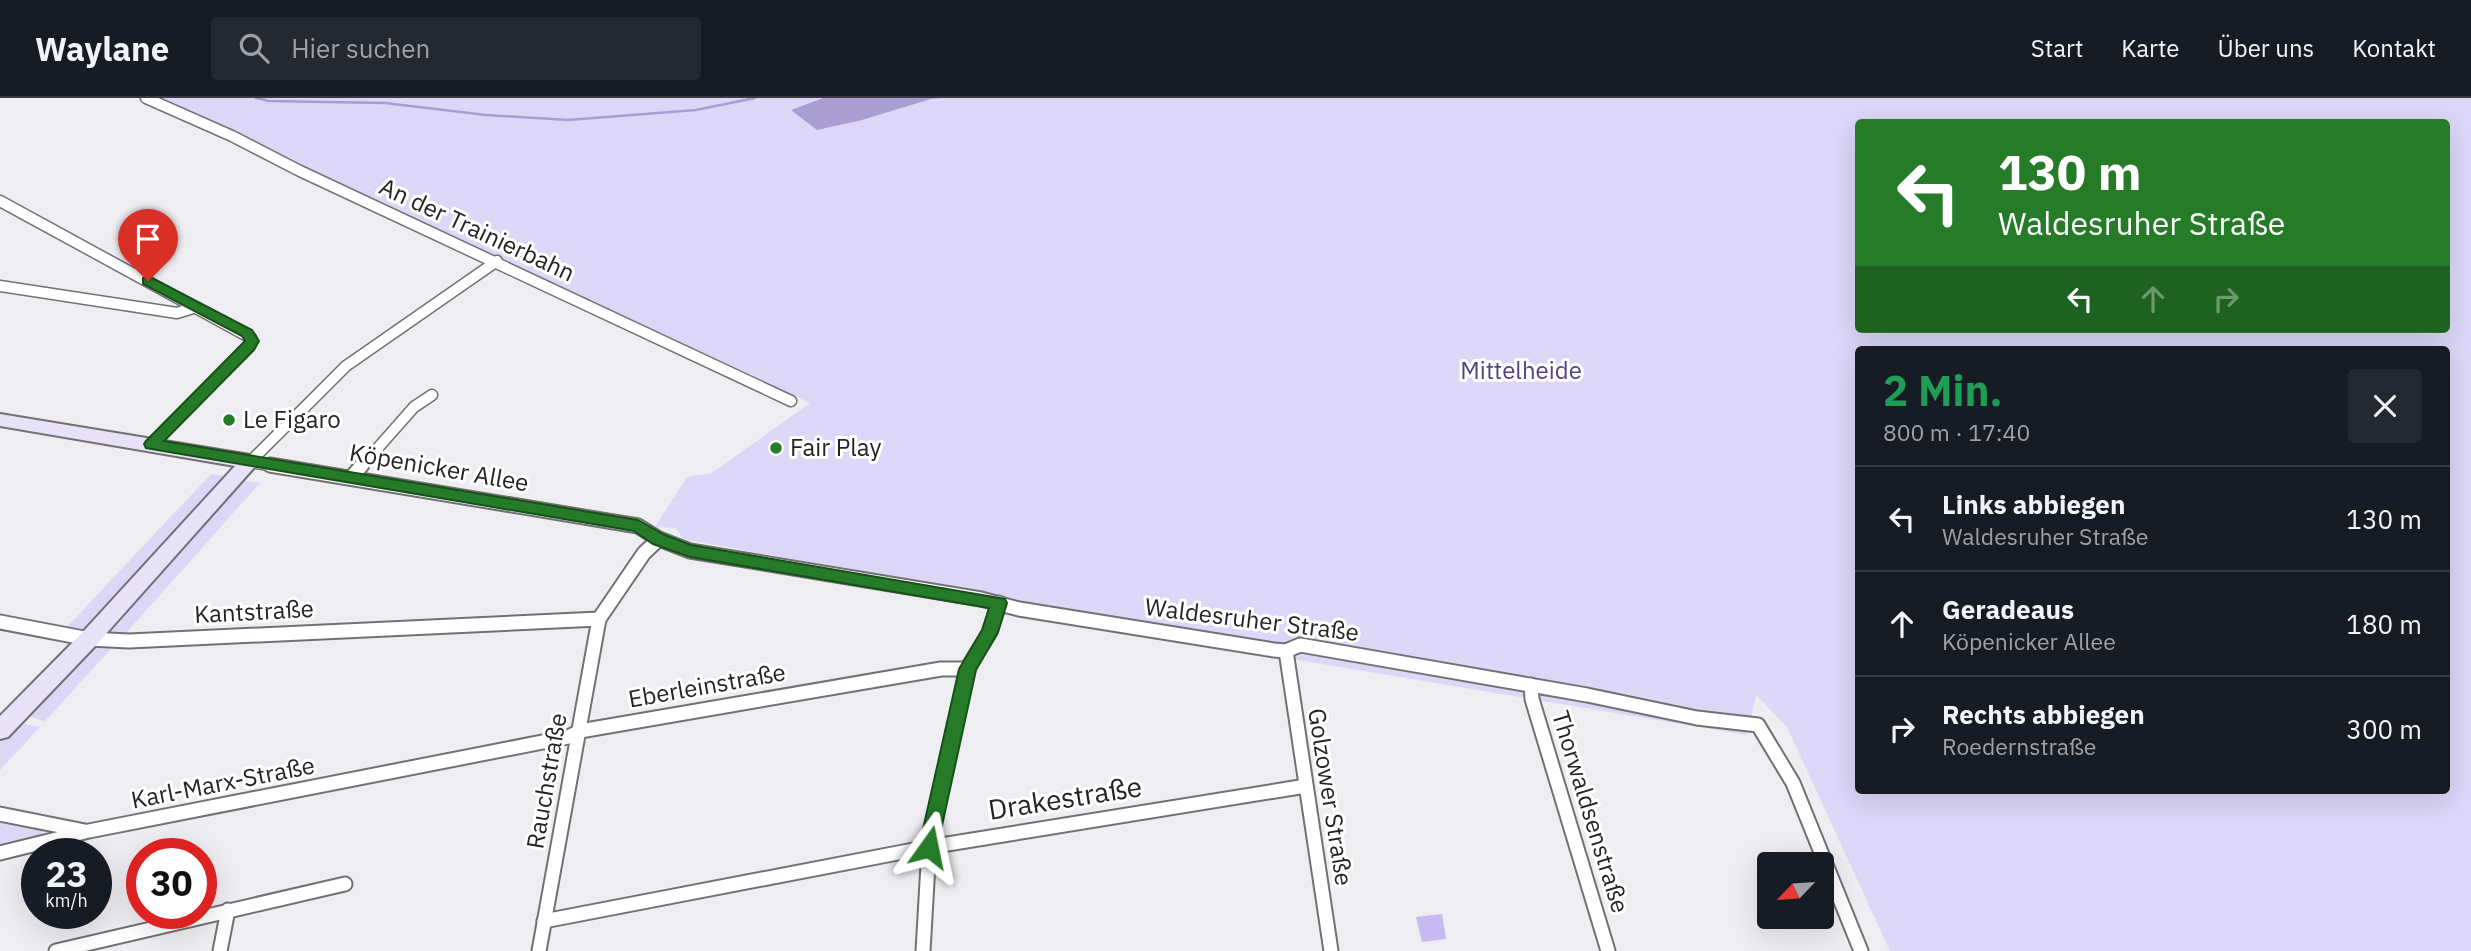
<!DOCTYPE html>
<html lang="de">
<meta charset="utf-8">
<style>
:root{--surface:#171b24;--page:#242831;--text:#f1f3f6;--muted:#9ea1a6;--line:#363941}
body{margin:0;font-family:"IBM Plex Sans",sans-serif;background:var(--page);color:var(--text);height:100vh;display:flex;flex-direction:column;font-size:26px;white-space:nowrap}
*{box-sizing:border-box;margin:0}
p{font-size:23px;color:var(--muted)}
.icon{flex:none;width:38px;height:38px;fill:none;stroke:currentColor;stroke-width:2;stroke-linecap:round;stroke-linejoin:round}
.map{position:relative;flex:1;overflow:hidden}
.sheet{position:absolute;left:1855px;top:248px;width:595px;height:448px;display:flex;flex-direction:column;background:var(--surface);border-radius:7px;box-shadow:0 7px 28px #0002}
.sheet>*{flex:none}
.guide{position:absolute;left:1855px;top:21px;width:595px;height:214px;border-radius:7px;box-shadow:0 7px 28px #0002;background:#257b28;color:#fff;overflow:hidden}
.needle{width:46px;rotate:245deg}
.fabs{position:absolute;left:1757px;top:754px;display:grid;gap:14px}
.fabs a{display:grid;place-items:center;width:77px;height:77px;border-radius:7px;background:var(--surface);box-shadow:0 7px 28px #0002;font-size:35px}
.speed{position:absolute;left:21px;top:740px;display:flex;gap:14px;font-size:35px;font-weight:700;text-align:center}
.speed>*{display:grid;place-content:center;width:91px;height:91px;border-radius:50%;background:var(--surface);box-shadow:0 7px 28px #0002;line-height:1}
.speed small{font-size:18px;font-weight:400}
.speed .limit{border:10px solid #d22;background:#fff;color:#111}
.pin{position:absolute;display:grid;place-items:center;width:60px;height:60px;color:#fff;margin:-72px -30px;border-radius:50% 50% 50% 0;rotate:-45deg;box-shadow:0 0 7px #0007}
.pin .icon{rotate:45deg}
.me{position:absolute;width:77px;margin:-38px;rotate:12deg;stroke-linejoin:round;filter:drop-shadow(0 0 5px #0008)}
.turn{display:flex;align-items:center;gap:24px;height:147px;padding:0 28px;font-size:32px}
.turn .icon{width:91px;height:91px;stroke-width:2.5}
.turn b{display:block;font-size:49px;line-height:60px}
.lanes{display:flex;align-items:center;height:66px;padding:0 28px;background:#0003;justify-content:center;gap:35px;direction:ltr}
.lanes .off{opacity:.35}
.round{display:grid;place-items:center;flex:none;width:74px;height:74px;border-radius:7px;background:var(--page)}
.overview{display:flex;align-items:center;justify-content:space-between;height:119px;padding:0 28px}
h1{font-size:42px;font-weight:800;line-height:52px;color:#1e9e55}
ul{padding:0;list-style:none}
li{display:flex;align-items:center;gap:21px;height:105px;padding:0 28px;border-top:2px solid var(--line)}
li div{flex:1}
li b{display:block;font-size:26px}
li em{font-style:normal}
header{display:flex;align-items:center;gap:42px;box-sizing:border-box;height:98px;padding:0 35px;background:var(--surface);border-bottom:2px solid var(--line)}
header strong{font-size:33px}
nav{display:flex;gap:38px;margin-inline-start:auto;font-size:24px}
.search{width:490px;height:63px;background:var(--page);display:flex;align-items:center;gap:18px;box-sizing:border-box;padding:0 24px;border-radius:7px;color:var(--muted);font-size:26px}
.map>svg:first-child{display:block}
.green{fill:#dcd6f7;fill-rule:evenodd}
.water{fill:#a89ed2}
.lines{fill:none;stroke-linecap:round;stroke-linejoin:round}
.stream{stroke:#a89ed2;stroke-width:2.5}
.building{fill:#c6bbf1}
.street-far1-casing{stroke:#717174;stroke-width:13}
.street-casing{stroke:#717174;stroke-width:17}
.secondary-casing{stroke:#717174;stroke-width:4}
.street-far1{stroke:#fff;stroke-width:10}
.street{stroke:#fff;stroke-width:13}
.secondary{fill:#e7e2f8;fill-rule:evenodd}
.route{fill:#257b28;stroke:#18501a;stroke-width:2}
.poi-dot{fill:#257b28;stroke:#fff;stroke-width:2.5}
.labels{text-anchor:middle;stroke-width:6;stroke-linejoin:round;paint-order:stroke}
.street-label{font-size:24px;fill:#242425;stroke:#fff}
.park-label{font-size:24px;fill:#544383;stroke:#fff}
.poi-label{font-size:24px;fill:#242425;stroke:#fff;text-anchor:start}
.near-street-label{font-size:28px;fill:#242425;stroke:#fff}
</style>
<header>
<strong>Waylane</strong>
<div class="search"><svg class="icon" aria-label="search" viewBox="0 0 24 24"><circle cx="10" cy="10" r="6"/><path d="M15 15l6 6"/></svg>Hier suchen</div>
<nav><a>Start</a><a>Karte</a><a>Über uns</a><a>Kontakt</a></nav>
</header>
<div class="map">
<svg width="2471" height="853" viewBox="0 0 2471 853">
<rect width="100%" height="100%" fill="#eeedf1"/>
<g class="green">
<path d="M155,0H823L792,12L862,22L931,1L942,0H2471V853H1890L1787,629L1756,597L1747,637L1262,556L1178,532L683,441L676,430L655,429L687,379L712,375L810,305L304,71L243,37ZM1858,24H2446V231H1858ZM1858,252H2446V693H1858Z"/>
<polygon points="211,376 230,379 85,532 66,530"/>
<polygon points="240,382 260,385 126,535 102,533"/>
<polygon points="92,548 112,550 45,623 27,618"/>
<polygon points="23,626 40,629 0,672 0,639"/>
<polygon points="0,721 46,730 37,740 0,748"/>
</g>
<polygon class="water" points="823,0 942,0 931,1 862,22 817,32 791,12"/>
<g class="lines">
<polyline class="stream" points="256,0 269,3 385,5 486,17 568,22 696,12 755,0"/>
</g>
<polygon class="building" points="1442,816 1446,841 1422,844 1416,819"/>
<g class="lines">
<defs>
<g id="street-far1">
<polyline points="146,0 232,38 300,73 791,303"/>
<polyline points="0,103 251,240 249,249 151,346"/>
<polyline points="0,188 177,215 196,209"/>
<polyline points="250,364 281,369"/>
<polyline points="250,364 346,268 497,163"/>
<polyline points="361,369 414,309 432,297"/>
</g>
<g id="street">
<polyline points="270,367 638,428 659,441 690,453 981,501 1019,511 1274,552 1286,553 1300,547 1587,597 1697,620 1758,627 1793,685 1861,853"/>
<polyline points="351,380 362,367"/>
<polyline points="0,524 89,541 129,543 599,521"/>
<polyline points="1286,553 1331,853"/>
<polyline points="1531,587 1532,601 1608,853"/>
<polyline points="0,716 85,733"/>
<polyline points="0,755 89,733 568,639 580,633 941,571 967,571"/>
<polyline points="544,823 929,749 1306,688"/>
<polyline points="56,853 345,786"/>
<polyline points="220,853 228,812"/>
<polyline points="539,853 599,521 644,455 659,441"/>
<polyline points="923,853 929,749 967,571 990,534 999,505"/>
</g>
<polygon id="secondary" points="0,316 250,357 257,359 259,364 96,547 8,639 0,641 0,618 82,535 235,368 0,328"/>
</defs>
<use href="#street-far1" class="street-far1-casing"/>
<use href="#street" class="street-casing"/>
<use href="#secondary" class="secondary-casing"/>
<use href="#street-far1" class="street-far1"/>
<use href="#street" class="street"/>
<use href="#secondary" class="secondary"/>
</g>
<polygon class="route" points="148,178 252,232 259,243 254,252 164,343 638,422 665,437 691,447 1005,501 1007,505 998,534 976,572 936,755 929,757 922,755 919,749 959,571 982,532 989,510 690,459 653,446 634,433 146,350 144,346 146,343 245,243 242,238 143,186 143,180"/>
<g class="poi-dot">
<circle cx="229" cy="322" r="7"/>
<circle cx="776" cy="350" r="7"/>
</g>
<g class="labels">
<g class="street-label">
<text transform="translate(477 132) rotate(25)" y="8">An der Trainierbahn</text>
<text transform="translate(439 370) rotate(10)" y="8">Köpenicker Allee</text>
<text transform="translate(254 514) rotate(-3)" y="8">Kantstraße</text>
<text transform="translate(1252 522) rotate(7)" y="8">Waldesruher Straße</text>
<text transform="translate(707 588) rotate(-10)" y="8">Eberleinstraße</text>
<text transform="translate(547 683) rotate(-80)" y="8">Rauchstraße</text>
<text transform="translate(223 685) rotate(-11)" y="8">Karl-Marx-Straße</text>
<text transform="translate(1330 699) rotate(81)" y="8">Golzower Straße</text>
<text transform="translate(1590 714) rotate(73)" y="8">Thorwaldsenstraße</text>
</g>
<g class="park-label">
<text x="1521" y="281">Mittelheide</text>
</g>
<g class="poi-label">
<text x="243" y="330">Le Figaro</text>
<text x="790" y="358">Fair Play</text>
</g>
<g class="near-street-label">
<text transform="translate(1065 700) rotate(-9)" y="10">Drakestraße</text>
</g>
</g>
</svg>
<div class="fabs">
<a><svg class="needle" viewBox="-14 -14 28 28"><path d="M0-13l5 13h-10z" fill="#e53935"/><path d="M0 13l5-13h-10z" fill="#9ea1a6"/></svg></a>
</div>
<div class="speed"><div>23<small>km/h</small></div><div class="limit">30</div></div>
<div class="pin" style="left:148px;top:183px;background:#d93025"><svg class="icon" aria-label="arrive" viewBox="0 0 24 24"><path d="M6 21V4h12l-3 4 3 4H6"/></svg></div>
<svg class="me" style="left:929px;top:749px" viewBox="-20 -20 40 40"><path d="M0-17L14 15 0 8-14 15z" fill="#257b28" stroke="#fff" stroke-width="4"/></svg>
<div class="guide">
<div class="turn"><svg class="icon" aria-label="left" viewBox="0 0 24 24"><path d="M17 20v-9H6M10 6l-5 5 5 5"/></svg><div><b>130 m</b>Waldesruher Straße</div></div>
<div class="lanes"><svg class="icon" aria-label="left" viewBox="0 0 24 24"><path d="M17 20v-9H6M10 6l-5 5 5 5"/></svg><svg class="icon off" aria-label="ahead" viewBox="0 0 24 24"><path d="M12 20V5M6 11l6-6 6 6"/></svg><svg class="icon off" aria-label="right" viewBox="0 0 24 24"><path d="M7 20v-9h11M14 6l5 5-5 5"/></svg></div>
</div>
<section class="sheet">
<div class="overview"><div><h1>2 Min.</h1><p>800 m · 17:40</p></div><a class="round"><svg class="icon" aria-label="close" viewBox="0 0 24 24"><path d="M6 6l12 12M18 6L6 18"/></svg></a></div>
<ul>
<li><svg class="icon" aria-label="left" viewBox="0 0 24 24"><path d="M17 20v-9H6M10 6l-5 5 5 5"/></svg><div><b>Links abbiegen</b><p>Waldesruher Straße</p></div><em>130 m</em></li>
<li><svg class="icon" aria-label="ahead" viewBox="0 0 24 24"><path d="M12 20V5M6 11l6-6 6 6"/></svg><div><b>Geradeaus</b><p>Köpenicker Allee</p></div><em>180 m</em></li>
<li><svg class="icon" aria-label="right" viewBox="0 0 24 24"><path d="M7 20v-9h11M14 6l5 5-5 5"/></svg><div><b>Rechts abbiegen</b><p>Roedernstraße</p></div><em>300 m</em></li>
</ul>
</section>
</div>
